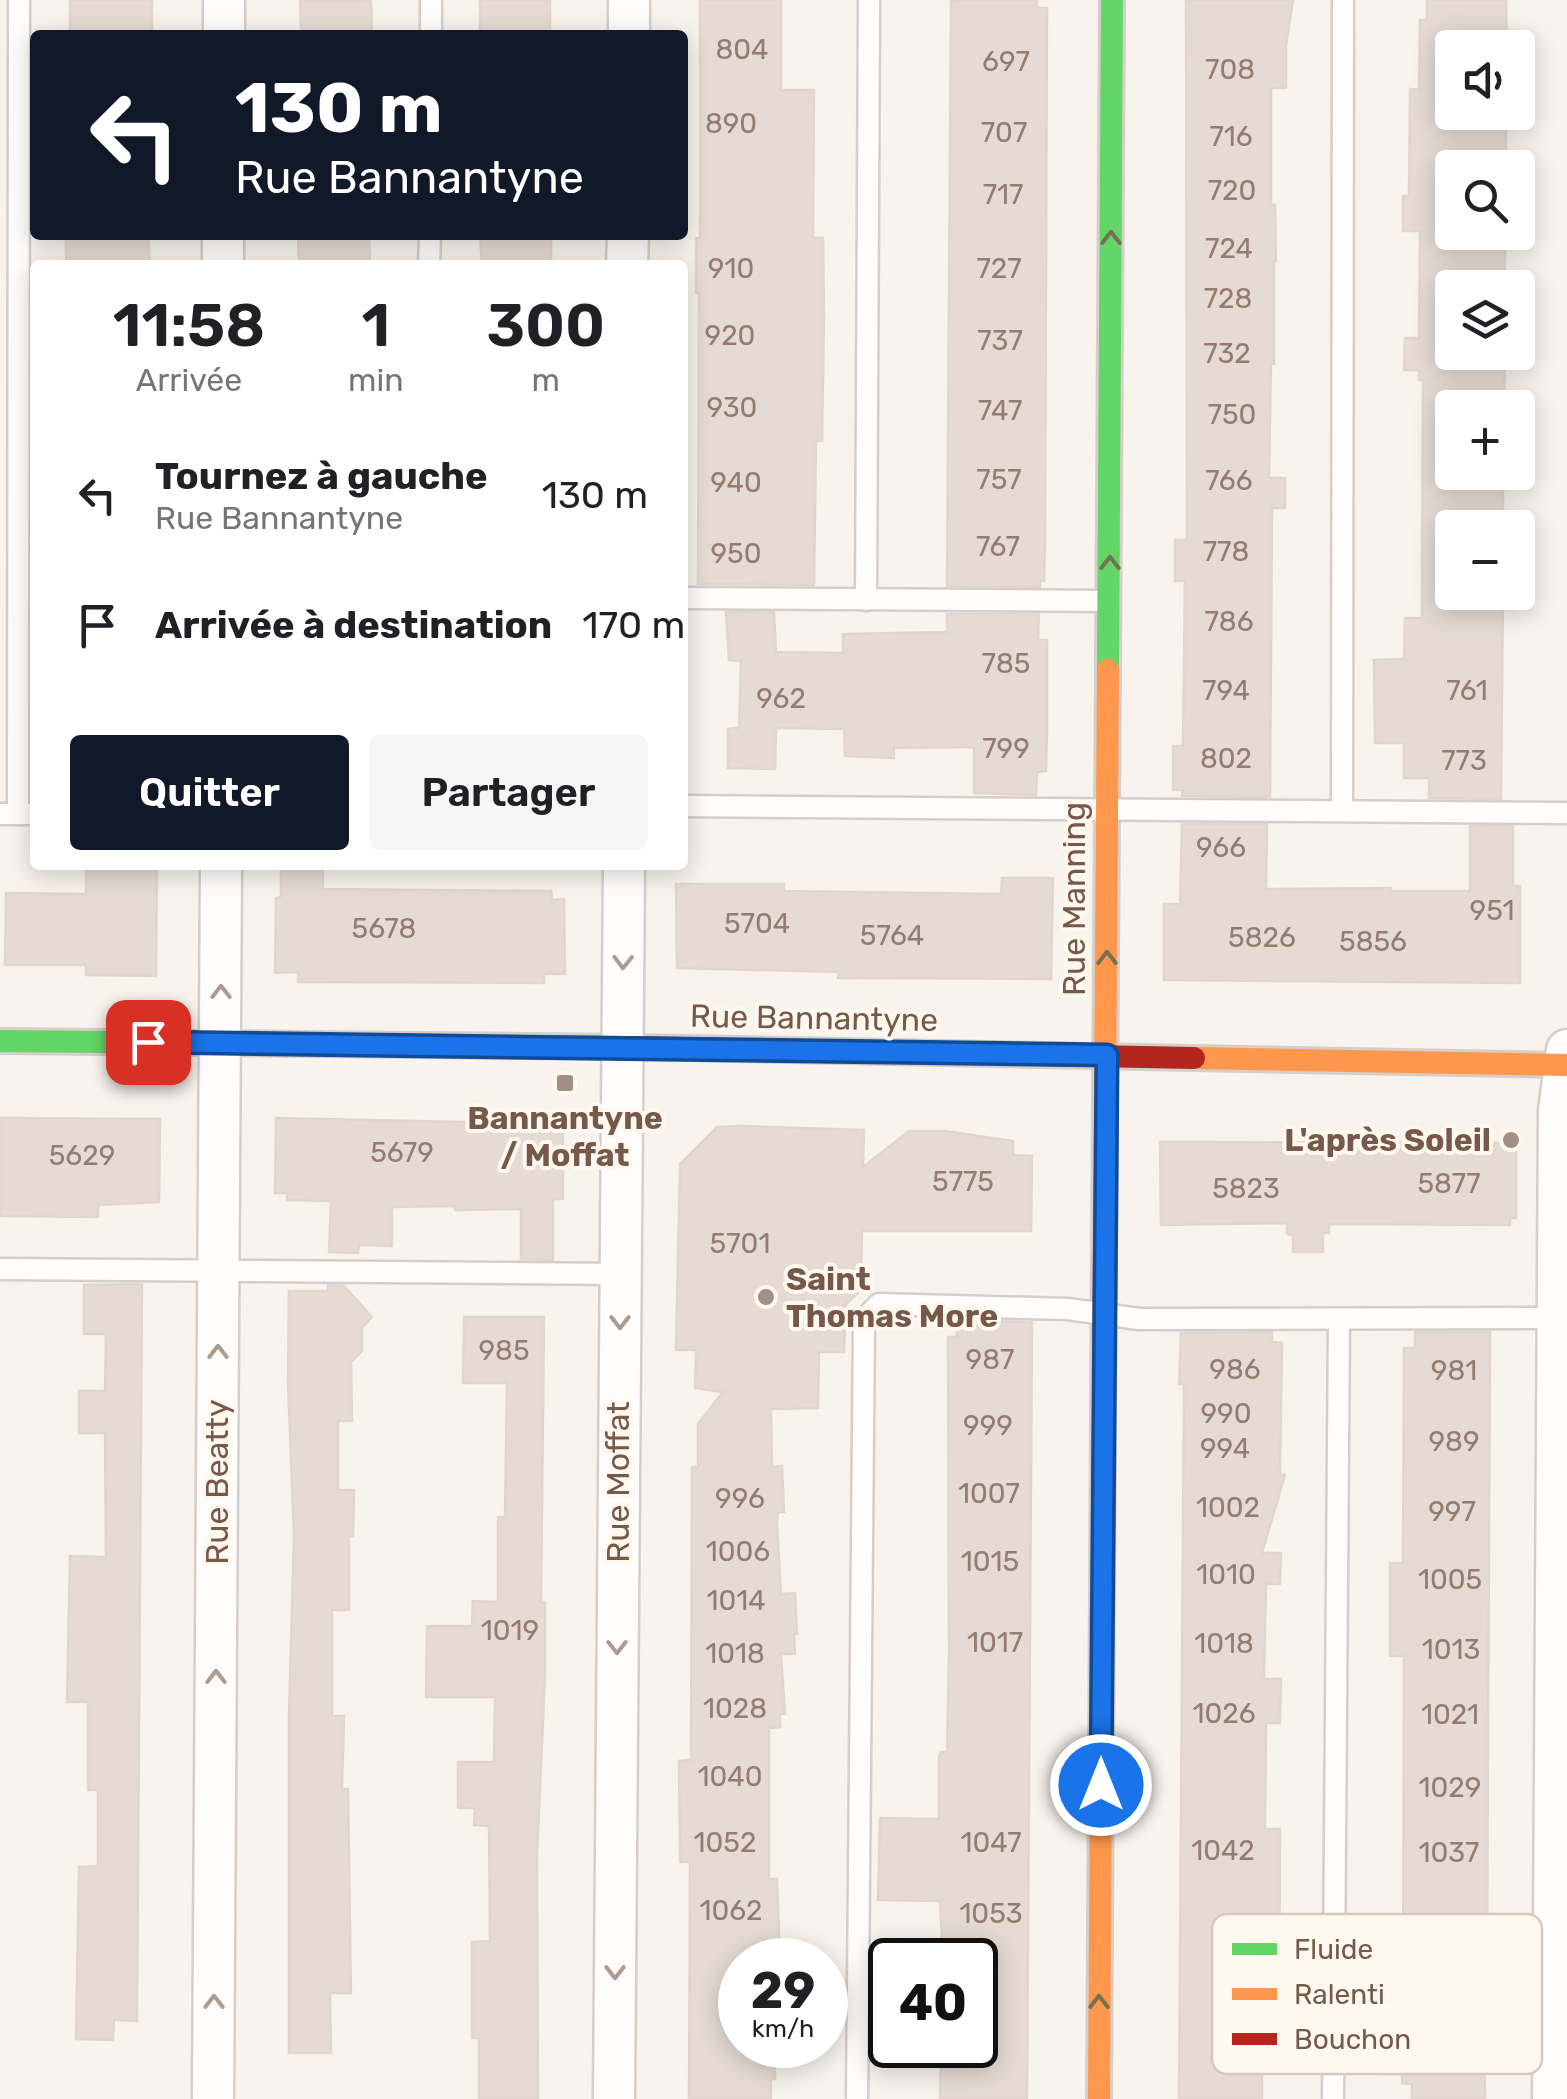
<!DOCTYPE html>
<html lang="fr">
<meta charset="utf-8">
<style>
:root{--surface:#fff;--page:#f6f6f6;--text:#202124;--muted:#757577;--accent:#111827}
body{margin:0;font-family:Rubik,sans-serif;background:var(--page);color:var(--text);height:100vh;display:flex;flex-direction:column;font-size:38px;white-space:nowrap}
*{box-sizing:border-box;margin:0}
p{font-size:32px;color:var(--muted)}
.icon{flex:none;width:55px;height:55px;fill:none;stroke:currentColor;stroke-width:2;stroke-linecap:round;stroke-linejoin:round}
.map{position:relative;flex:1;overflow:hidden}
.sheet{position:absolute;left:30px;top:260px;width:658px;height:610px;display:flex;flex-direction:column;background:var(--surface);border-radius:10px;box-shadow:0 5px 25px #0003}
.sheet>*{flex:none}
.banner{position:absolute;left:30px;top:30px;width:658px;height:210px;border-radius:10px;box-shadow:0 5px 25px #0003;background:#111827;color:#fff;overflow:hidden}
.fabs{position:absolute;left:1435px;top:30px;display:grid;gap:20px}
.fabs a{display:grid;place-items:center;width:100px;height:100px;border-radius:10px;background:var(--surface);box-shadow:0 5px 25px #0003;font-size:50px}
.speed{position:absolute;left:718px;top:1938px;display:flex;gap:20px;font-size:50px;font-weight:700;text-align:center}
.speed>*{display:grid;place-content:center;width:130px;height:130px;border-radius:50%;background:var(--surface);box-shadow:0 5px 25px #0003;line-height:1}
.speed small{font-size:25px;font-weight:400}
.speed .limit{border:5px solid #111;border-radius:15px;background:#fff;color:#111}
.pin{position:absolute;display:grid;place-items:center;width:85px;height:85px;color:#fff;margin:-42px;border-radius:20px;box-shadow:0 5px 15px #0006}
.me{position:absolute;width:110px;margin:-55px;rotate:0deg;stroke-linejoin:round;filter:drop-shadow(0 0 8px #0008)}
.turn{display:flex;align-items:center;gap:35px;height:210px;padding:0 40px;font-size:45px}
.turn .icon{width:130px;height:130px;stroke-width:2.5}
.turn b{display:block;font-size:70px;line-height:85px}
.eta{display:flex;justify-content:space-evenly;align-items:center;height:170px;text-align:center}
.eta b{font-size:60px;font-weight:600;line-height:70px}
.primary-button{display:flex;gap:20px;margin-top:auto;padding:20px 40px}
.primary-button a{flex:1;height:115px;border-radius:10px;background:var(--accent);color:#fff;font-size:40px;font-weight:600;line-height:115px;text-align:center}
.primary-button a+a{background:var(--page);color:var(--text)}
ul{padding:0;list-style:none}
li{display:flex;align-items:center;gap:30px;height:130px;padding:0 40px}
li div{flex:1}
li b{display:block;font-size:38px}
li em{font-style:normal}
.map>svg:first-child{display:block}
.building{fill:#e5dbd4;stroke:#e1d6cf;stroke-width:2.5}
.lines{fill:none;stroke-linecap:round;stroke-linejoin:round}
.lane-casing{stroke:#d6ceca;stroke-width:25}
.street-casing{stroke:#d6ceca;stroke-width:45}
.fast-casing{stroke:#d7cec9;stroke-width:28}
.slow-casing{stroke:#d7cec9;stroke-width:28}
.jam-casing{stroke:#d7cec9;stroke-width:28}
.lane{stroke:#fefdfc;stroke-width:20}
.street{stroke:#fefdfc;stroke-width:40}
.fast{stroke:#63d668;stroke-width:22}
.slow{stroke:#ff974d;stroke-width:22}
.jam{stroke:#b3261e;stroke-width:22}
.oneway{stroke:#737251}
.oneway2{stroke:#ad9b92}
.route-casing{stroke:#114b97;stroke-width:25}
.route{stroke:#1a73e8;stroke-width:18}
.poi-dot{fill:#a48f84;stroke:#fff8ef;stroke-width:4}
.labels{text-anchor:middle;stroke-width:8;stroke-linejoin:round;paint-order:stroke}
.number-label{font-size:28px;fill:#947c70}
.street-label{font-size:32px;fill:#77594b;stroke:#fff8ef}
.poi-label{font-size:32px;font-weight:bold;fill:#77594b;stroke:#fff8ef}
.key{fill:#fff8ef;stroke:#d6c8be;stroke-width:2.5}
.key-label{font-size:28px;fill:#77594b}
</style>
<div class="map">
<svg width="1567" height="2099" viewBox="0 0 1567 2099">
<rect width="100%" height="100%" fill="#f8f3ed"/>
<g class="building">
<rect x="70" y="0" width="82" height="35"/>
<polygon points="300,0 371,1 372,35 301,35"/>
<rect x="480" y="0" width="70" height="35"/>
<polygon points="700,0 781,0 781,90 814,90 813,238 823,238 824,314 822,441 816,441 814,585 698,584 699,293 696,293 696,238 700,238"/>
<polygon points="951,0 1037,0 1037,8 1047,8 1045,544 1044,581 1040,581 1040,587 947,586"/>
<polygon points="1186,0 1293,0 1286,45 1286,88 1271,88 1271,205 1275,205 1276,261 1274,261 1274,364 1271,364 1269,478 1285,478 1285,508 1272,508 1270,797 1182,796 1183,790 1173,790 1173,746 1183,746 1184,658 1185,581 1175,581 1175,540 1187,540"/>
<polygon points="1427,0 1506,0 1507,48 1452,48 1452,112 1506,112 1506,168 1452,168 1452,232 1505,232 1505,288 1452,288 1452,352 1505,352 1504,408 1452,408 1452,472 1503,472 1503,528 1452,528 1452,592 1503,592 1501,799 1429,798 1429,778 1404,778 1404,743 1375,743 1374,660 1404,659 1405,618 1422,618 1423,380 1419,380 1419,370 1404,370 1405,338 1419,338 1420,231 1403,231 1403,196 1409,196 1410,89 1419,90 1420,20 1427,20"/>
<polygon points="66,235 148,235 150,265 66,265"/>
<polygon points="298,235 369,235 370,265 299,265"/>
<polygon points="480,235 551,235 551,265 482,265"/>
<polygon points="726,612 774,612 776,652 843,653 843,634 947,632 947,614 1039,614 1038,640 1047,640 1047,729 1046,771 1037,772 1036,795 974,793 974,747 894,748 894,758 845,756 844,729 776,728 775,769 728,768 728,729 739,728 741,661 729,660"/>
<polygon points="1182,824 1267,824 1266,889 1391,888 1391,891 1470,891 1470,826 1513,826 1513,886 1520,886 1520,983 1164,980 1164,904 1180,904"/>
<polygon points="86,865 157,865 156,976 86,975 86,965 5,965 6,893 86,894"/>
<polygon points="281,865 323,865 323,889 551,891 552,900 564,899 565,974 544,974 544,983 298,982 298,972 275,973 276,898 281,897"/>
<polygon points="1002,878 1053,878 1051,979 838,978 839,972 677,968 676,884 784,884 784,891 1001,894"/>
<polygon points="0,1118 160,1119 159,1202 98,1205 98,1217 0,1216"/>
<polygon points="276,1118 563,1124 563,1199 553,1199 553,1260 521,1259 521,1209 455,1210 455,1206 392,1207 392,1246 359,1245 358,1253 329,1252 331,1201 287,1200 287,1193 275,1193"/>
<polygon points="742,1126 864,1130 863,1167 909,1131 945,1131 1013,1141 1013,1155 1032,1156 1031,1231 862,1231 861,1290 846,1304 844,1352 819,1352 818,1408 771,1409 772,1467 782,1466 784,1512 778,1512 777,1524 781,1594 795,1593 797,1634 794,1634 795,1654 781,1654 785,1714 780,1714 780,1727 769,1728 769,1879 777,1879 780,1960 740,1960 740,2045 775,2045 775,2079 771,2079 771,2099 689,2099 690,1862 680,1862 679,1761 691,1760 692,1467 698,1467 698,1424 723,1392 695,1388 696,1350 676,1350 680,1164 717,1127"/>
<polygon points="1160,1142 1516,1143 1516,1218 1510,1218 1510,1225 1329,1224 1329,1233 1323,1233 1323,1252 1293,1252 1293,1235 1287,1234 1287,1223 1161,1225"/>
<polygon points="142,1284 137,2021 114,2020 113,2040 76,2039 79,1867 98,1866 98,1790 88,1790 88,1702 67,1702 70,1556 106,1557 105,1433 79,1433 79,1391 105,1391 106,1334 84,1334 84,1285"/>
<polygon points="328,1285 344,1286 372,1317 362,1328 362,1351 351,1362 352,1421 338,1421 338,1490 354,1490 353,1536 349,1536 349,1610 332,1610 332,1716 344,1716 342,1789 348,1789 351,1993 330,1993 331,2053 289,2053 289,1715 294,1536 288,1383 289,1291 328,1291"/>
<polygon points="464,1317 544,1317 541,1602 545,1602 545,1676 537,1855 538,2099 479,2099 479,2038 472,2038 472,1942 490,1941 489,1826 474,1825 475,1808 458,1808 458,1762 494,1762 495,1697 426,1697 427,1626 472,1626 473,1601 498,1602 498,1517 505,1517 507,1383 463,1383"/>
<polygon points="957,1320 1032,1322 1027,2099 940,2099 941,2045 975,2045 975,1960 943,1960 940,1901 878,1900 880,1818 939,1819 939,1757 941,1752 947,1752 949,1654 948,1337 957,1337"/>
<polygon points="1272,1332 1272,1342 1282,1343 1280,1475 1285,1475 1262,1553 1281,1553 1280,1584 1266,1584 1264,1679 1281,1679 1280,1723 1266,1723 1265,1829 1280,1829 1279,2068 1262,2068 1262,2099 1179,2099 1184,1384 1179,1384 1181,1333"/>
<polygon points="1415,1332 1490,1332 1487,1956 1483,1956 1485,2099 1412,2099 1412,2084 1402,2083 1402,2074 1383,2074 1396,1989 1403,1989 1404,1656 1390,1656 1390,1563 1403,1563 1404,1348 1415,1348"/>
</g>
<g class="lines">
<defs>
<g id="lane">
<polyline points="431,35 431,0"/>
<polyline points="429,265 430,235"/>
<polyline points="682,598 1107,601"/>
<polyline points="866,600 869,0"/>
<polyline points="682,806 1567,813"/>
<polyline points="1342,810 1343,0"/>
<polyline points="0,814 35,814"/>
<polyline points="18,814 19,0"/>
<polyline points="0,1269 620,1274"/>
<polyline points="857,2099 864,1319 879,1304 1068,1309 1139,1319 1560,1318"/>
<polyline points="1333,2099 1339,1319"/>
</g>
<g id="street">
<polyline points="224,35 224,0"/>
<polyline points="629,35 629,0"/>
<polyline points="223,265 223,235"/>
<polyline points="627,265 628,235"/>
<polyline points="213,2099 221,865"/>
<polyline points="614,2099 624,865"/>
<polyline points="1553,2099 1559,1111 1567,1050"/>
</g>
<g id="fast">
<polyline points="1108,670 1112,0"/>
<polyline points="0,1041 630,1047"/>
</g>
<g id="slow">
<polyline points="1194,1058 1567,1065"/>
<polyline points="1104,1249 1108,670"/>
<polyline points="1099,2099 1102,1592"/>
</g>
<g id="jam">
<polyline points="630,1047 1194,1058"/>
<polyline points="1102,1592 1104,1249"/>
</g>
</defs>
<use href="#lane" class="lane-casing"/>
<use href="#street" class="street-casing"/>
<use href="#fast" class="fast-casing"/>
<use href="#slow" class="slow-casing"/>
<use href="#jam" class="jam-casing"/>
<use href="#lane" class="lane"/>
<use href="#street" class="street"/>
<use href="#fast" class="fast"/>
<use href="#slow" class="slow"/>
<use href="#jam" class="jam"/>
</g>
<defs><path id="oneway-chevron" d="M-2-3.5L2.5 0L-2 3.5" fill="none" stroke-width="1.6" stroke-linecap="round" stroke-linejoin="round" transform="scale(2.5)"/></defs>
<g class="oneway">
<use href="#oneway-chevron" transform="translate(1111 238) rotate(-90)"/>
<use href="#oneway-chevron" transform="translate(1110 563) rotate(-90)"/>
<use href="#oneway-chevron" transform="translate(1107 958) rotate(-90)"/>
<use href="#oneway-chevron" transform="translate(1099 2002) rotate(-90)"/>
</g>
<g class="oneway2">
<use href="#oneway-chevron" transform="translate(623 962) rotate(91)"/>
<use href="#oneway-chevron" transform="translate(221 992) rotate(-90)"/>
<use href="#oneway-chevron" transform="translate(620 1322) rotate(90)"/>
<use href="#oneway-chevron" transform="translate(218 1352) rotate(-90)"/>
<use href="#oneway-chevron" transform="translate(617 1647) rotate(90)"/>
<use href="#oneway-chevron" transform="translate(216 1677) rotate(-90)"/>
<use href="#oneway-chevron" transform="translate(615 1972) rotate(90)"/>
<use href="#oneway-chevron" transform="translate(214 2002) rotate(-90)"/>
</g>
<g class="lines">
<defs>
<polyline id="route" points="148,1042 1107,1055 1101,1785"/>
</defs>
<use href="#route" class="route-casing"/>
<use href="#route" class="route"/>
</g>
<g class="poi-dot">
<rect x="555" y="1073" width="20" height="20" rx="5"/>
<circle cx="1511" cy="1140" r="10"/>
<circle cx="766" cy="1297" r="10"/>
</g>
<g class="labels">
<g class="number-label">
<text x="742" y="59">804</text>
<text x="1006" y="71">697</text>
<text x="1230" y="79">708</text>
<text x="731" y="133">890</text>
<text x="1004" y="142">707</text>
<text x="1231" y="146">716</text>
<text x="1232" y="200">720</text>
<text x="1003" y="204">717</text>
<text x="1229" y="258">724</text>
<text x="731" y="278">910</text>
<text x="999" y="278">727</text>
<text x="1228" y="308">728</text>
<text x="730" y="345">920</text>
<text x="1000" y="350">737</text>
<text x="1227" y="363">732</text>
<text x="732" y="417">930</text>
<text x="1000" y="420">747</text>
<text x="1232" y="424">750</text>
<text x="999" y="489">757</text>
<text x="1229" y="490">766</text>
<text x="736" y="492">940</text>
<text x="998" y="556">767</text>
<text x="1226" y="561">778</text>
<text x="736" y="563">950</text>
<text x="1229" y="631">786</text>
<text x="1006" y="673">785</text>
<text x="1226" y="700">794</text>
<text x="1467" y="700">761</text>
<text x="781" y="708">962</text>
<text x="1006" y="758">799</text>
<text x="1226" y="768">802</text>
<text x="1464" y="770">773</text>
<text x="1221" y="857">966</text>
<text x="1492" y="920">951</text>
<text x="757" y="933">5704</text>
<text x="384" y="938">5678</text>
<text x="892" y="945">5764</text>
<text x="1262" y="947">5826</text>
<text x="1373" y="951">5856</text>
<text x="402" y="1162">5679</text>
<text x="82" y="1165">5629</text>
<text x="963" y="1191">5775</text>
<text x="1449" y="1193">5877</text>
<text x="1246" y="1198">5823</text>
<text x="740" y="1253">5701</text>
<text x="504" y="1360">985</text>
<text x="990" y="1369">987</text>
<text x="1235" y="1379">986</text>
<text x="1454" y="1380">981</text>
<text x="1226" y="1423">990</text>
<text x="988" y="1435">999</text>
<text x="1454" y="1451">989</text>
<text x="1225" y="1458">994</text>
<text x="989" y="1503">1007</text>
<text x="740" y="1508">996</text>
<text x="1228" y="1517">1002</text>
<text x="1452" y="1521">997</text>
<text x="738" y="1561">1006</text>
<text x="990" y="1571">1015</text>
<text x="1226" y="1584">1010</text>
<text x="1450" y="1589">1005</text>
<text x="736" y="1610">1014</text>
<text x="510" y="1640">1019</text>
<text x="995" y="1652">1017</text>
<text x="1224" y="1653">1018</text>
<text x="1451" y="1659">1013</text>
<text x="735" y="1663">1018</text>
<text x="735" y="1718">1028</text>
<text x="1224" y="1723">1026</text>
<text x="1450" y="1724">1021</text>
<text x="730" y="1786">1040</text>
<text x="1450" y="1797">1029</text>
<text x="725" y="1852">1052</text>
<text x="991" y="1852">1047</text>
<text x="1223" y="1860">1042</text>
<text x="1449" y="1862">1037</text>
<text x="731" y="1920">1062</text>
<text x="991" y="1923">1053</text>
</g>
<g class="street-label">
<text transform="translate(1074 899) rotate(-90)" y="11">Rue Manning</text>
<text transform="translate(814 1018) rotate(1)" y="11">Rue Bannantyne</text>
<text transform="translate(217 1482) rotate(-90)" y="11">Rue Beatty</text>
<text transform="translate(618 1482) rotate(-90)" y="11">Rue Moffat</text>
</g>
<g class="poi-label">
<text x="565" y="1129">Bannantyne<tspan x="565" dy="37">/ Moffat</tspan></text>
<text x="1491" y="1151" text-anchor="end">L'après Soleil</text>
<text x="786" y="1290" text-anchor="start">Saint<tspan x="786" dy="37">Thomas More</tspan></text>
</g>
</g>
<rect x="1212" y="1914" width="330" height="160" rx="15" class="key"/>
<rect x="1232" y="1943" width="45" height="12" fill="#63d668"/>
<rect x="1232" y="1988" width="45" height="12" fill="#ff974d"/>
<rect x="1232" y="2033" width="45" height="12" fill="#b3261e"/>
<g class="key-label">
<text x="1294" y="1959">Fluide</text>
<text x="1294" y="2004">Ralenti</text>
<text x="1294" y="2049">Bouchon</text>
</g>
</svg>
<div class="fabs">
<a><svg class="icon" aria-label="sound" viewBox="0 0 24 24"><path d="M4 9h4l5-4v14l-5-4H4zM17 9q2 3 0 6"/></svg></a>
<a><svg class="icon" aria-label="search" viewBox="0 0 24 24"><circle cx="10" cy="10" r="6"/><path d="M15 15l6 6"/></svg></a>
<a><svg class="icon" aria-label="layers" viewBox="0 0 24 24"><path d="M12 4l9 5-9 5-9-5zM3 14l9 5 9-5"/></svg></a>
<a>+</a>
<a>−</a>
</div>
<div class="speed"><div>29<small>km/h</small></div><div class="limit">40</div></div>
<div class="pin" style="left:148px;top:1042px;background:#d93025"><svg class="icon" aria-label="arrive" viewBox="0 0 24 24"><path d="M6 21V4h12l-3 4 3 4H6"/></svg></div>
<svg class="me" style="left:1101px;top:1785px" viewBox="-20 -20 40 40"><circle r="17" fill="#1a73e8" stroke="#fff" stroke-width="3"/><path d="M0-11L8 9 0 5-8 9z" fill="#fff"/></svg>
<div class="banner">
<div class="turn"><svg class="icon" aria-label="left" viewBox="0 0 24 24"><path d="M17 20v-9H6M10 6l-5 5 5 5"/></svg><div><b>130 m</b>Rue Bannantyne</div></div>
</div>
<section class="sheet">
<div class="eta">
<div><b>11:58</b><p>Arrivée</p></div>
<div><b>1</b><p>min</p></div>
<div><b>300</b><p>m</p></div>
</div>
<ul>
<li><svg class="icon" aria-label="left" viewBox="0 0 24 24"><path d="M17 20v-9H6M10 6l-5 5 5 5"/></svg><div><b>Tournez à gauche</b><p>Rue Bannantyne</p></div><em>130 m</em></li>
<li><svg class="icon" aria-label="arrive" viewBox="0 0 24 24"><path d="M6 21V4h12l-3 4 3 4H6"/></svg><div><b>Arrivée à destination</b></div><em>170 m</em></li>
</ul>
<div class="primary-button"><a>Quitter</a><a>Partager</a></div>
</section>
</div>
